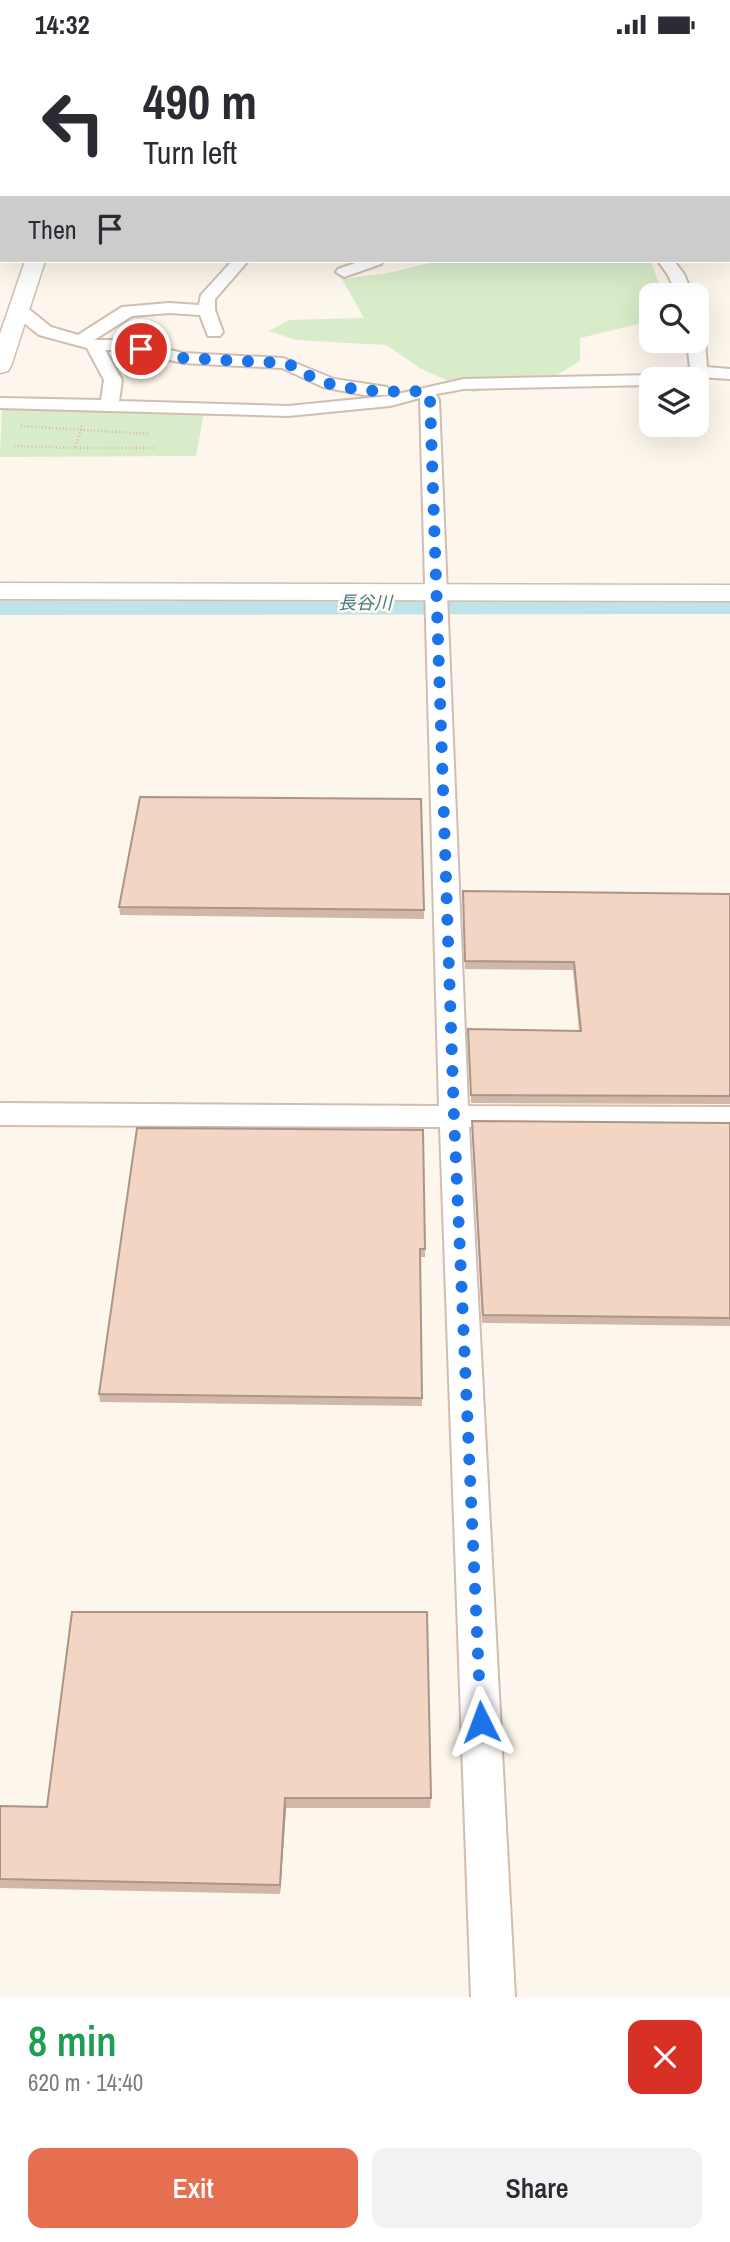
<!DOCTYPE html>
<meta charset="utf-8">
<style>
:root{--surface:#fff;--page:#f2f2f3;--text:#2b2b33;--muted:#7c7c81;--accent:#e76f51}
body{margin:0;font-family:"Archivo Narrow","Noto Sans JP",sans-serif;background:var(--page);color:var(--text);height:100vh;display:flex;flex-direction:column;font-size:26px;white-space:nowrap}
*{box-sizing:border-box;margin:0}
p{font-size:23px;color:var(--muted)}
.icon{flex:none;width:38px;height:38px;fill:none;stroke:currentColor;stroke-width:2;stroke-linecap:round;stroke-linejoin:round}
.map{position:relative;height:1948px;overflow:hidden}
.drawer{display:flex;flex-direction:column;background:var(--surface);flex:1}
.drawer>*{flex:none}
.hud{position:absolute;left:0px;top:0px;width:732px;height:214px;box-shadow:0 7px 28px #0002;background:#fff;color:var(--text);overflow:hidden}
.tools{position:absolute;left:639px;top:234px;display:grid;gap:14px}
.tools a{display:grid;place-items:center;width:70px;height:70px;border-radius:14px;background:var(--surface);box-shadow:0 7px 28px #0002;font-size:35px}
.pin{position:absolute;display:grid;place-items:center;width:60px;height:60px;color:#fff;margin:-30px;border:4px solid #fff;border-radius:50%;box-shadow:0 2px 7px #0007}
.me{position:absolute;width:77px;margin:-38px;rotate:357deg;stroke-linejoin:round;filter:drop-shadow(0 0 5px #0008)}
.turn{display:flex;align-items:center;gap:24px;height:147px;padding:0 28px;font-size:32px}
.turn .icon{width:91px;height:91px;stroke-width:2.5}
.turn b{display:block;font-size:49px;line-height:60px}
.then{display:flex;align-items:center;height:66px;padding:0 28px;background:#0003;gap:14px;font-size:26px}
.round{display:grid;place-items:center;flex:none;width:74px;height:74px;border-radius:14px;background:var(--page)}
.overview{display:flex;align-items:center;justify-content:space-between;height:119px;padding:0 28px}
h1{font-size:42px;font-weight:600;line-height:52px;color:#1e9e55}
.cta{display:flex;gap:14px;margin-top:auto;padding:14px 28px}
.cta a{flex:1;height:80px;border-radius:14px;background:var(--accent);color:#fff;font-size:28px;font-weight:600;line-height:80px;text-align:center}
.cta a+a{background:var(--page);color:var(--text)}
.status{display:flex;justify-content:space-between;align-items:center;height:49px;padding:0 35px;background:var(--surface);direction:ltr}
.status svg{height:19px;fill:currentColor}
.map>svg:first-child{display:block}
.green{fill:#d8ecc9}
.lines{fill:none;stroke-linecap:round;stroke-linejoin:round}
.river{fill:#bfe3e8;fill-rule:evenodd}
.minor-casing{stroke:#d1beb0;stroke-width:4}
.tertiary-casing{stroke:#d1beb0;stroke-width:3}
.path{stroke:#d9b8a5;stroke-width:2.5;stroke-dasharray:1 2.5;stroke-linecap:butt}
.minor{fill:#fff;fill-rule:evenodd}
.tertiary{fill:#fff;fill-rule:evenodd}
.wall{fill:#d1b7a8}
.shaded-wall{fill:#aa9588}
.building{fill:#f3d5c3;stroke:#aa9588;stroke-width:2}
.route{stroke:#1a73e8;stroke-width:12;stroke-dasharray:0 21.6}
.labels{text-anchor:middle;stroke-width:5;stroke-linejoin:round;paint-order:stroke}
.far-water-label{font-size:18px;font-style:italic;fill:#437c86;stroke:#fffaf3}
</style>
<div class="status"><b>14:32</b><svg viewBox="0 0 49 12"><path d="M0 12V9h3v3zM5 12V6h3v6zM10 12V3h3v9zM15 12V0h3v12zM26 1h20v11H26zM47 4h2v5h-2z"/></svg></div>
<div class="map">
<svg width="730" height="1948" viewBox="0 0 730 1948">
<rect width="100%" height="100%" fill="#fdf6ec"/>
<g class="green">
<polygon points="437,212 651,212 663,247 651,247 651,272 580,289 580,312 549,331 472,343 420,319 386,296 296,291 269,282 289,271 364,269 342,230 388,224"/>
<polygon points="2,358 204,364 196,407 0,408"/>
</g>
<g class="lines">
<polygon class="river" points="730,541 730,565 0,566 0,542"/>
<defs>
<g id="minor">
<polygon points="152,0 165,0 166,2 153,2"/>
<polygon points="260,0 272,0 273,2 259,2"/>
<rect x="0" y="82" width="2" height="8"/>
<rect x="0" y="151" width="2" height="10"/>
<polygon points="232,212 248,212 215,250 215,261 223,283 220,287 208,287 200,266 169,264 132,267 94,291 126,291 183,304 283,309 334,330 387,338 390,342 387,346 364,346 323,338 282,319 183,314 126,301 105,301 122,331 119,352 288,357 389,347 464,330 652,326 690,319 687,292 696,292 696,287 705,292 707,318 730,320 730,330 699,328 651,331 651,336 464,340 436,345 439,351 468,1057 730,1058 730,1080 469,1078 515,1948 471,1948 440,1078 0,1076 0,1054 439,1057 420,349 390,357 288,367 0,359 0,349 101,351 104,331 87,299 39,286 13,265 11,261 13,257 25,257 51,278 78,286 122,258 169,254 199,256 201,246"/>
<polygon points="361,212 383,212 381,215 344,228 336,223 338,220"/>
<polygon points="658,212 674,212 684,225 693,247 677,247 668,226"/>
</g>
<g id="tertiary">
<polygon points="106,0 122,0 105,2"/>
<polygon points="25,212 45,212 11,317 8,322 0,324 0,285"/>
<polygon points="0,534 730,536 730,552 0,550"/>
</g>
</defs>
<use href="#minor" class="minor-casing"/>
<use href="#tertiary" class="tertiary-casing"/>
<g class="path">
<polyline points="21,377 150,385"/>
<polyline points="82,377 75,399 157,399"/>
<polyline points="14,397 75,399"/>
</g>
<use href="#minor" class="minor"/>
<use href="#tertiary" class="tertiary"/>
</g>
<g class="wall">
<polygon points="463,842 730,845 730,1055 471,1054 468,980 579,982 573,921 465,920"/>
<polygon points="119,858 424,861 424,870 120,866"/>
<polygon points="472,1072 730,1074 730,1277 482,1274 472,1081"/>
<polygon points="137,1079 425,1200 425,1208 420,1208 422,1357 100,1353 99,1345"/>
<polygon points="72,1563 431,1749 430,1759 286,1759 280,1845 0,1839 0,1757 47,1758"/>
</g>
<polygon class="shaded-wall" points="285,1749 286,1759 280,1845 280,1836"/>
<g class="building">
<polygon points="140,748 421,750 424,861 119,858"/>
<polygon points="463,842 730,845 730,1047 471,1046 468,980 581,982 574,913 465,912"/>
<polygon points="472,1072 730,1074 730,1269 483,1266"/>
<polygon points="137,1079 423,1081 425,1200 420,1200 422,1349 99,1345"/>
<polygon points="72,1563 427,1563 431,1749 285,1749 280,1836 0,1830 0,1757 47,1758"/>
</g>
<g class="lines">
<path class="route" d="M141,300L183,309L283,314C300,318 299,322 312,328C346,344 389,343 425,342L430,351L454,1069L481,1673"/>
</g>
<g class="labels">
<g class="far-water-label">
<text x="365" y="560">長谷川</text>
</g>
</g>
</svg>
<div class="tools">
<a><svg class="icon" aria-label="search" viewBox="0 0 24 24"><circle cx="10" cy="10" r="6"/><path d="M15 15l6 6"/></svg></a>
<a><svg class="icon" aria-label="layers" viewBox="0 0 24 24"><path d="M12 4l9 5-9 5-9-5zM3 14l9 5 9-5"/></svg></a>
</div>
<div class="pin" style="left:141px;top:300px;background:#d93025"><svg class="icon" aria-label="arrive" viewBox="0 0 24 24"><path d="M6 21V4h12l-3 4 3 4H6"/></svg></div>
<svg class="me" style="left:481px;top:1673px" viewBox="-20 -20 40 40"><path d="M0-17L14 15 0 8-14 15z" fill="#1a73e8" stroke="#fff" stroke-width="4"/></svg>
<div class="hud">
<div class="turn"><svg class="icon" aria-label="left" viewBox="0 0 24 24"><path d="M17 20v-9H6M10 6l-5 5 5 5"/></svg><div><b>490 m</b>Turn left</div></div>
<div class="then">Then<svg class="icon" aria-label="arrive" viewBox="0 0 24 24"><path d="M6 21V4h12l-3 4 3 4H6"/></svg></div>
</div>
</div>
<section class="drawer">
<div class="overview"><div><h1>8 min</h1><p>620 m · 14:40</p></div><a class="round" style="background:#d93025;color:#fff"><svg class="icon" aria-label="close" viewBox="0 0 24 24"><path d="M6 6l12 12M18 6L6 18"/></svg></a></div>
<div class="cta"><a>Exit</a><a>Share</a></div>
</section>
